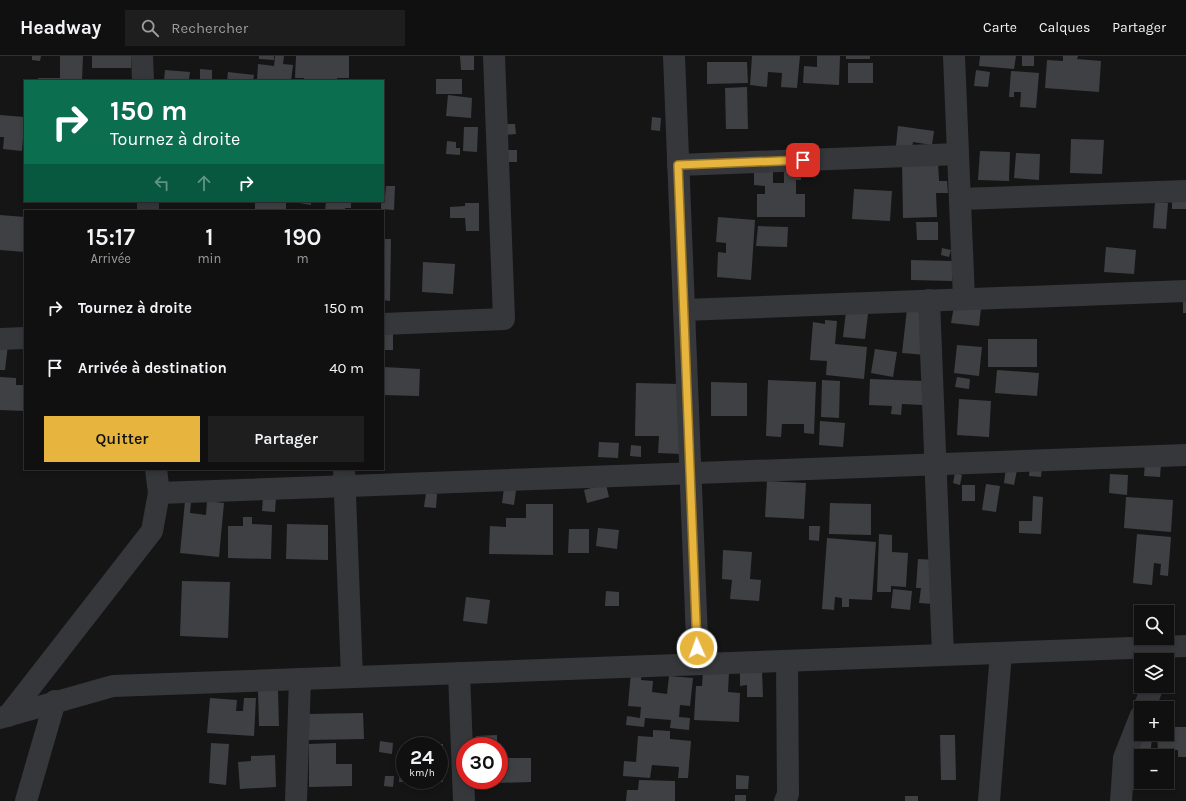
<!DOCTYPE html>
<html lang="fr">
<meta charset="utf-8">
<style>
:root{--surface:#101010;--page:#1e1e1e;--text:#f1f3f6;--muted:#9c9d9f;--line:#303030;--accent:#e7b53d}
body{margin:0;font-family:Karla,sans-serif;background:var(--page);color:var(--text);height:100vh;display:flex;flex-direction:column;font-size:15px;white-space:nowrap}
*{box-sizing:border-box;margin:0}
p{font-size:13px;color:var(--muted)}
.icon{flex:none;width:22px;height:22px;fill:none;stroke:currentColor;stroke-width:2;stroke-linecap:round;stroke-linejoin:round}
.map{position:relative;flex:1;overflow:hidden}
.panel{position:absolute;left:24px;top:154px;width:360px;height:260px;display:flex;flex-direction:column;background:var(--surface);border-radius:0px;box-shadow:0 2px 6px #0003,0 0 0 1px var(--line)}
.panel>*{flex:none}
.guide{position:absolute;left:24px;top:24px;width:360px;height:122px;border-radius:0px;box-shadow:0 2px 6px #0003,0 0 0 1px var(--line);background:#0b6e4f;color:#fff;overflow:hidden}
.buttons{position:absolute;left:1134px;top:549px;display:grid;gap:8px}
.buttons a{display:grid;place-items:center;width:40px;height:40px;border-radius:0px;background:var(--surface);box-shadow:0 2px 6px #0003,0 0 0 1px var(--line);font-size:20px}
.speed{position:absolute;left:396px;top:681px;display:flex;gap:8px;font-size:20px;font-weight:700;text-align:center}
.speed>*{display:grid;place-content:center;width:52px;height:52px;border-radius:50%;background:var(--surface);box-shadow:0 2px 6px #0003,0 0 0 1px var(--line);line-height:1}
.speed small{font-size:10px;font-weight:400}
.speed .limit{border:6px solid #d22;background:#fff;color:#111}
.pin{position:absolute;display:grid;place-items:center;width:34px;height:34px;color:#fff;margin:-17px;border-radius:8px;box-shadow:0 2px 6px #0006}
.me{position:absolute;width:44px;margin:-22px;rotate:358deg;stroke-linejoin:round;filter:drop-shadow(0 0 3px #0008)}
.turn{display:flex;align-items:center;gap:14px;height:84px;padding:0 20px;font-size:18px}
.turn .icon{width:52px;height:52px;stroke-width:2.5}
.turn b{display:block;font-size:28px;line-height:34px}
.lanes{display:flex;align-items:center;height:38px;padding:0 20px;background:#0003;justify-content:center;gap:20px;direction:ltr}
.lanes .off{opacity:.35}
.eta{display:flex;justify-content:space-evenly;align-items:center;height:68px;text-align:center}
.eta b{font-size:24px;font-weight:600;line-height:28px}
.primary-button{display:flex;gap:8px;margin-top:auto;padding:8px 20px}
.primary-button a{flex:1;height:46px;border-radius:0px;background:var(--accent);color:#111;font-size:16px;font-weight:600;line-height:46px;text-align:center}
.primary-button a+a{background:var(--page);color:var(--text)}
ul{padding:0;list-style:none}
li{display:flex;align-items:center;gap:12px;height:60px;padding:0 20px}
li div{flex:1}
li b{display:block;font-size:15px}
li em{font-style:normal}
header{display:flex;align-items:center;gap:24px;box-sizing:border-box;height:56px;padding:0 20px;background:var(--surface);border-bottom:1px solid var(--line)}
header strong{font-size:19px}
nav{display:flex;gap:22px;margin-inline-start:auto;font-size:14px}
.search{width:280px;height:36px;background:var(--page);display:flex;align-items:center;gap:10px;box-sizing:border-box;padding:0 14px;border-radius:0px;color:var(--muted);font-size:15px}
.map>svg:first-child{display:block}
.building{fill:#3f4043}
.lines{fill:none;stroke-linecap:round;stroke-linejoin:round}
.minor{stroke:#36373b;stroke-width:22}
.route-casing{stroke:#967628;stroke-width:10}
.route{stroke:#e7b53d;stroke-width:7}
</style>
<header>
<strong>Headway</strong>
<div class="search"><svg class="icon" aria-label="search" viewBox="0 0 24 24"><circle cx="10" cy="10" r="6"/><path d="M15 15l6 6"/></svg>Rechercher</div>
<nav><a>Carte</a><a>Calques</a><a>Partager</a></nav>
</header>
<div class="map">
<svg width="1186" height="745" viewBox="0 0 1186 745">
<rect width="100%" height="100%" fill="#151516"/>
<g class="building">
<polygon points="32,0 41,0 40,5 32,4"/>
<polygon points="60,0 83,0 82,24 38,25 38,22 60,22"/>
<rect x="92" y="0" width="39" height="12"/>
<polygon points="259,0 274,0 274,4 259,3"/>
<polygon points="275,0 284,0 283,8 293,9 291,25 257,23 258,8 274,10"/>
<polygon points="296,0 349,0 349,22 337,22 337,25 304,25 304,22 295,22"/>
<polygon points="460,0 474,0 474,14 461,14"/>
<polygon points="752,0 800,0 797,32 781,31 782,17 768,16 767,31 750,29"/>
<polygon points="817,0 840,0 839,29 803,27 804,10 817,11"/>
<rect x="846" y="0" width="24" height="3"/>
<polygon points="980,0 1016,0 1014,13 979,10"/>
<rect x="1022" y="0" width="12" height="10"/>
<polygon points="1063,0 1078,0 1077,3 1101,5 1099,36 1045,32 1047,4 1063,5"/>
<polygon points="707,6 747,6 748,27 707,28"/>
<rect x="848" y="7" width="25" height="20"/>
<polygon points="200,13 212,14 212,25 164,25 165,14 190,16 189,23 200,23"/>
<polygon points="976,14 990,16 988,31 974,30"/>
<polygon points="1011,15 1039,17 1036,52 1020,51 1021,36 1014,36 1014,41 1009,41"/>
<polygon points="228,16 254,19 253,25 227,25"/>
<rect x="436" y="23" width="26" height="15"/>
<polygon points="747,31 748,73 726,73 725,32"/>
<polygon points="448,39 472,42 471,62 446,60"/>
<polygon points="0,59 25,61 25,82 23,82 22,95 3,93 4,81 0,81"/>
<polygon points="652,61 661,62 660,75 651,74"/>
<polygon points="504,68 515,68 516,78 505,79"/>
<polygon points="898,70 934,75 932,89 913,86 912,92 896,90"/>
<polygon points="464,71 478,71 477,96 463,95"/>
<polygon points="1071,83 1104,84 1102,118 1070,117"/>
<polygon points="447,85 456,86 456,92 460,92 460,99 446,98"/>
<rect x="507" y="94" width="10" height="12"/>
<polygon points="980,95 1010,96 1009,125 978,124"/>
<polygon points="784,96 802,96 801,124 796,124 796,138 805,138 805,161 757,161 757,138 765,138 765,130 754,129 754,98 773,98 773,127 784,127"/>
<polygon points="1016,97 1040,98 1039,124 1014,122"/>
<polygon points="938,106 939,125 947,125 948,137 936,137 937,161 903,162 902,107"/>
<polygon points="386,130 395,130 394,154 381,153 381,145 383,145 383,140 385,140"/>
<rect x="1172" y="130" width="14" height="23"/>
<polygon points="854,133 892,135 890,165 852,163"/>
<rect x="255" y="145" width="31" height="10"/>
<polygon points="287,145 311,145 311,149"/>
<polygon points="326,145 351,145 351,152 345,152 345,155 325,155"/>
<polygon points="1155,146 1168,147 1166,173 1153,172"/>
<polygon points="465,147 479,147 479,175 466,175 465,162 450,162 450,151 465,150"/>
<polygon points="0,159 25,161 25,196 0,194"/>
<polygon points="718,161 755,164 751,224 717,221 718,196 726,197 726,187 716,186"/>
<polygon points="916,166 938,166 938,184 917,184"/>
<polygon points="758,170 788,171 787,191 756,190"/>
<polygon points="383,183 391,183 390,245 383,244"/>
<polygon points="1106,191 1136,194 1134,218 1104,216"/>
<polygon points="942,192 951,194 949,201 941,199"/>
<polygon points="911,204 952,205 952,225 911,224"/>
<polygon points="423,206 455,208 453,238 422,236"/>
<rect x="1183" y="241" width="3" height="16"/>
<polygon points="954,250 981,253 979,270 951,267"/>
<polygon points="907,253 931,256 926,299 902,297"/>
<polygon points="846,255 868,258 865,283 843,281"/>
<polygon points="825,264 837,265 835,288 867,291 864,323 826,319 827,305 810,304 813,266 825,268"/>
<rect x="383" y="265" width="10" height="29"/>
<rect x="988" y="283" width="49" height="28"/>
<polygon points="0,288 8,289 5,314 0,314"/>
<polygon points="957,289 982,291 979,320 954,317"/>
<polygon points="875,293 897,296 893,321 871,317"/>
<polygon points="384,311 420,313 419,340 383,339"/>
<polygon points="997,314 1039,317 1037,340 995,337"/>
<polygon points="0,321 16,322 16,329 25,329 25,355 0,354"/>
<polygon points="957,321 970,323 969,333 955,331"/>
<polygon points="870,323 923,325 923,349 902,348 901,359 891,358 892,350 869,349"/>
<polygon points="768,324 816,326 814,378 804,377 804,368 782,368 781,381 766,380"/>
<polygon points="822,324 840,325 839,362 821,361"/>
<polygon points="711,326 747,327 747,360 711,360"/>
<polygon points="636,327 680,328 682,398 658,397 659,380 635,380"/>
<polygon points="959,343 991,345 989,381 957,379"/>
<polygon points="820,365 845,367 843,391 819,389"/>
<polygon points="599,386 619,387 618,402 598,401"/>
<polygon points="631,389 641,390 641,401 630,400"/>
<polygon points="1145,406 1161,408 1160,421 1144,420"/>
<polygon points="1030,409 1042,410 1041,421 1029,420"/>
<polygon points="1006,411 1017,414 1014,429 1004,427"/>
<polygon points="955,417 962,419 960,429 953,427"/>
<polygon points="1110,418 1128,419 1127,439 1109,437"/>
<polygon points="767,425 806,427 804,463 765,461"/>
<polygon points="606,428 609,441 587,447 584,434"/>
<polygon points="986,428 1000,430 996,456 982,454"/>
<rect x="962" y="429" width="13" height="16"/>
<polygon points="504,432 516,434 514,449 502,447"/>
<polygon points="426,437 437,438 436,452 424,451"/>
<polygon points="1033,440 1043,441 1041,478 1019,477 1019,465 1032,465"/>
<polygon points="263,441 276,441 275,456 262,455"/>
<polygon points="1126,441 1173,444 1171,476 1124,472"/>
<polygon points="185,445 191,446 190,457 206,459 207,445 224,447 219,501 180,497"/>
<polygon points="830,447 871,448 871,479 829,478"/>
<polygon points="526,448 553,448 553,499 489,498 490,470 506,471 506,462 526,462"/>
<polygon points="243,461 252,461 252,468 272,469 271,503 228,502 228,470 243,470"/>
<polygon points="287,468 328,469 328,504 286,503"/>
<polygon points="809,470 820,470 819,485 809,484"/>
<polygon points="598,472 619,474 617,493 596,490"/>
<polygon points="569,473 589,473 589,497 568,497"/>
<polygon points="879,478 892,479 892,496 908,497 906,531 891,530 891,536 877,536"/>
<polygon points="1137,478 1171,481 1168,520 1160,519 1161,508 1154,507 1152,529 1133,527"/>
<polygon points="827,482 876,486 872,544 849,543 849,551 842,551 842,542 835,541 834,554 822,553"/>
<polygon points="723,494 752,496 750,523 761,524 759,545 730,543 732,524 722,523"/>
<polygon points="918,503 936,504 933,548 919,547 921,532 916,532"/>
<polygon points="182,525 230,526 228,582 180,580"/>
<polygon points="893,533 912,535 910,554 891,552"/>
<polygon points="606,535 619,536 619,550 605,550"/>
<polygon points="466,541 490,544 487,568 463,565"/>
<polygon points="703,614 729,616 728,636 740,637 739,666 694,664 696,630 702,630"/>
<polygon points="762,614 763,641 747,641 747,629 740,630 740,615"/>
<polygon points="631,616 642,617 641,624 653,625 652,636 667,638 669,620 693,622 690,650 680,649 679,661 690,662 689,674 670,672 671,664 645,662 644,671 626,669 627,660 640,662 641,651 628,650"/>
<polygon points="278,633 279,670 259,670 258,634"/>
<polygon points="210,642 237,644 236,655 243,655 244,642 256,642 254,680 207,677"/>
<polygon points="363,657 364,683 308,684 307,658"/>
<polygon points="1167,671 1186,671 1186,701 1178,701 1178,694 1158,695 1157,678 1167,678"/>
<polygon points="653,674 670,675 670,683 691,685 688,722 678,722 679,711 652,709 650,722 623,720 624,705 636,706 638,680 653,681"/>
<polygon points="497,679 497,690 476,690 476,680"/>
<polygon points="940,679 955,679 956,724 941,724"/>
<polygon points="1140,681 1152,683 1150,699 1138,697"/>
<polygon points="380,685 393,687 392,698 379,696"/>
<polygon points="211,687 229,688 226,729 209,727"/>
<polygon points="336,687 336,708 352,708 352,730 309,731 309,688"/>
<polygon points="422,688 443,688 443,726 399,726 400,704 405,704 405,724 439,724 439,690 422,690"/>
<polygon points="275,699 276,731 240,733 238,706 251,705 251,700"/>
<polygon points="499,702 531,702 531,726 495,727 495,724 499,724"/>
<polygon points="736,719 749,720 748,733 736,733"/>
<polygon points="385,720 394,720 393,731 384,730"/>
<polygon points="639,724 675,725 675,745 626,745 627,734 638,734"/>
<rect x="735" y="739" width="11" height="6"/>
<rect x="905" y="740" width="13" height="5"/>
</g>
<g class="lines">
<g class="minor">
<polyline points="142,0 143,25"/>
<polyline points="674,0 698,608"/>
<polyline points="954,0 964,243"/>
<polyline points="678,109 958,98"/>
<polyline points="960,143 1186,135"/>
<polyline points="148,145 148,155"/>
<polyline points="929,244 943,599"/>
<polyline points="684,254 1186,235"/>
<polyline points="383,268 504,263 494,0"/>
<polyline points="0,283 25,282"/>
<polyline points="344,413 352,621"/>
<polyline points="159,437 1186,399"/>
<polyline points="459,617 464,745"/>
<polyline points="1144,652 1153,630"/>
<polyline points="8,660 152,475 159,437 156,413"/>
<polyline points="0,662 113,630 1186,590"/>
<polyline points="26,745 55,645"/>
<polyline points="296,745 300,623"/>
<polyline points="785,745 788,738 787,605"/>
<polyline points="989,745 1001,597"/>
<polyline points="1121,745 1124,702 1141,659"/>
</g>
</g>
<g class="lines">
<defs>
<polyline id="route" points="697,592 678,109 803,104"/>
</defs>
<use href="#route" class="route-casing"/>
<use href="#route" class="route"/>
</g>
</svg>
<div class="buttons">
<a><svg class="icon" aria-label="search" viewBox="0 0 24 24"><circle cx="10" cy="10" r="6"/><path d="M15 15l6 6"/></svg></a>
<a><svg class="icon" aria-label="layers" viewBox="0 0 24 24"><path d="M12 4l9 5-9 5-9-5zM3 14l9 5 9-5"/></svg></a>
<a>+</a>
<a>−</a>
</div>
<div class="speed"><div>24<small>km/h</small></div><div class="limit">30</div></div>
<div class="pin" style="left:803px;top:104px;background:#d93025"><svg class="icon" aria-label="arrive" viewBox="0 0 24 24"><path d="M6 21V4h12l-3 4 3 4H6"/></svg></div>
<svg class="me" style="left:697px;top:592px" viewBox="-20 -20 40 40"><circle r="17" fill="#e7b53d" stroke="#fff" stroke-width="3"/><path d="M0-11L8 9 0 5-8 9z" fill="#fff"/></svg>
<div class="guide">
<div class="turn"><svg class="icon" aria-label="right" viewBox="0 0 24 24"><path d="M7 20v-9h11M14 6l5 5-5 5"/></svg><div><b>150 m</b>Tournez à droite</div></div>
<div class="lanes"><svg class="icon off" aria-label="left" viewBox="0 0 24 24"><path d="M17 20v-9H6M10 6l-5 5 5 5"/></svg><svg class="icon off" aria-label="ahead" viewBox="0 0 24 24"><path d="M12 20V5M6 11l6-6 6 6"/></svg><svg class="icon" aria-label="right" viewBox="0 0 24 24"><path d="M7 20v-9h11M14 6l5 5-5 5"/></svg></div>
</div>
<section class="panel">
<div class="eta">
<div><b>15:17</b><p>Arrivée</p></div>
<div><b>1</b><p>min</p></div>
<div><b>190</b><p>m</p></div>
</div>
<ul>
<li><svg class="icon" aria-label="right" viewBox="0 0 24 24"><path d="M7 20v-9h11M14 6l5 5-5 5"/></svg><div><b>Tournez à droite</b></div><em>150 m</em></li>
<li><svg class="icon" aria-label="arrive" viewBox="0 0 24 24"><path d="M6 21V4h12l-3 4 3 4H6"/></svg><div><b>Arrivée à destination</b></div><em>40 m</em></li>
</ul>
<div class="primary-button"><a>Quitter</a><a>Partager</a></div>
</section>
</div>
